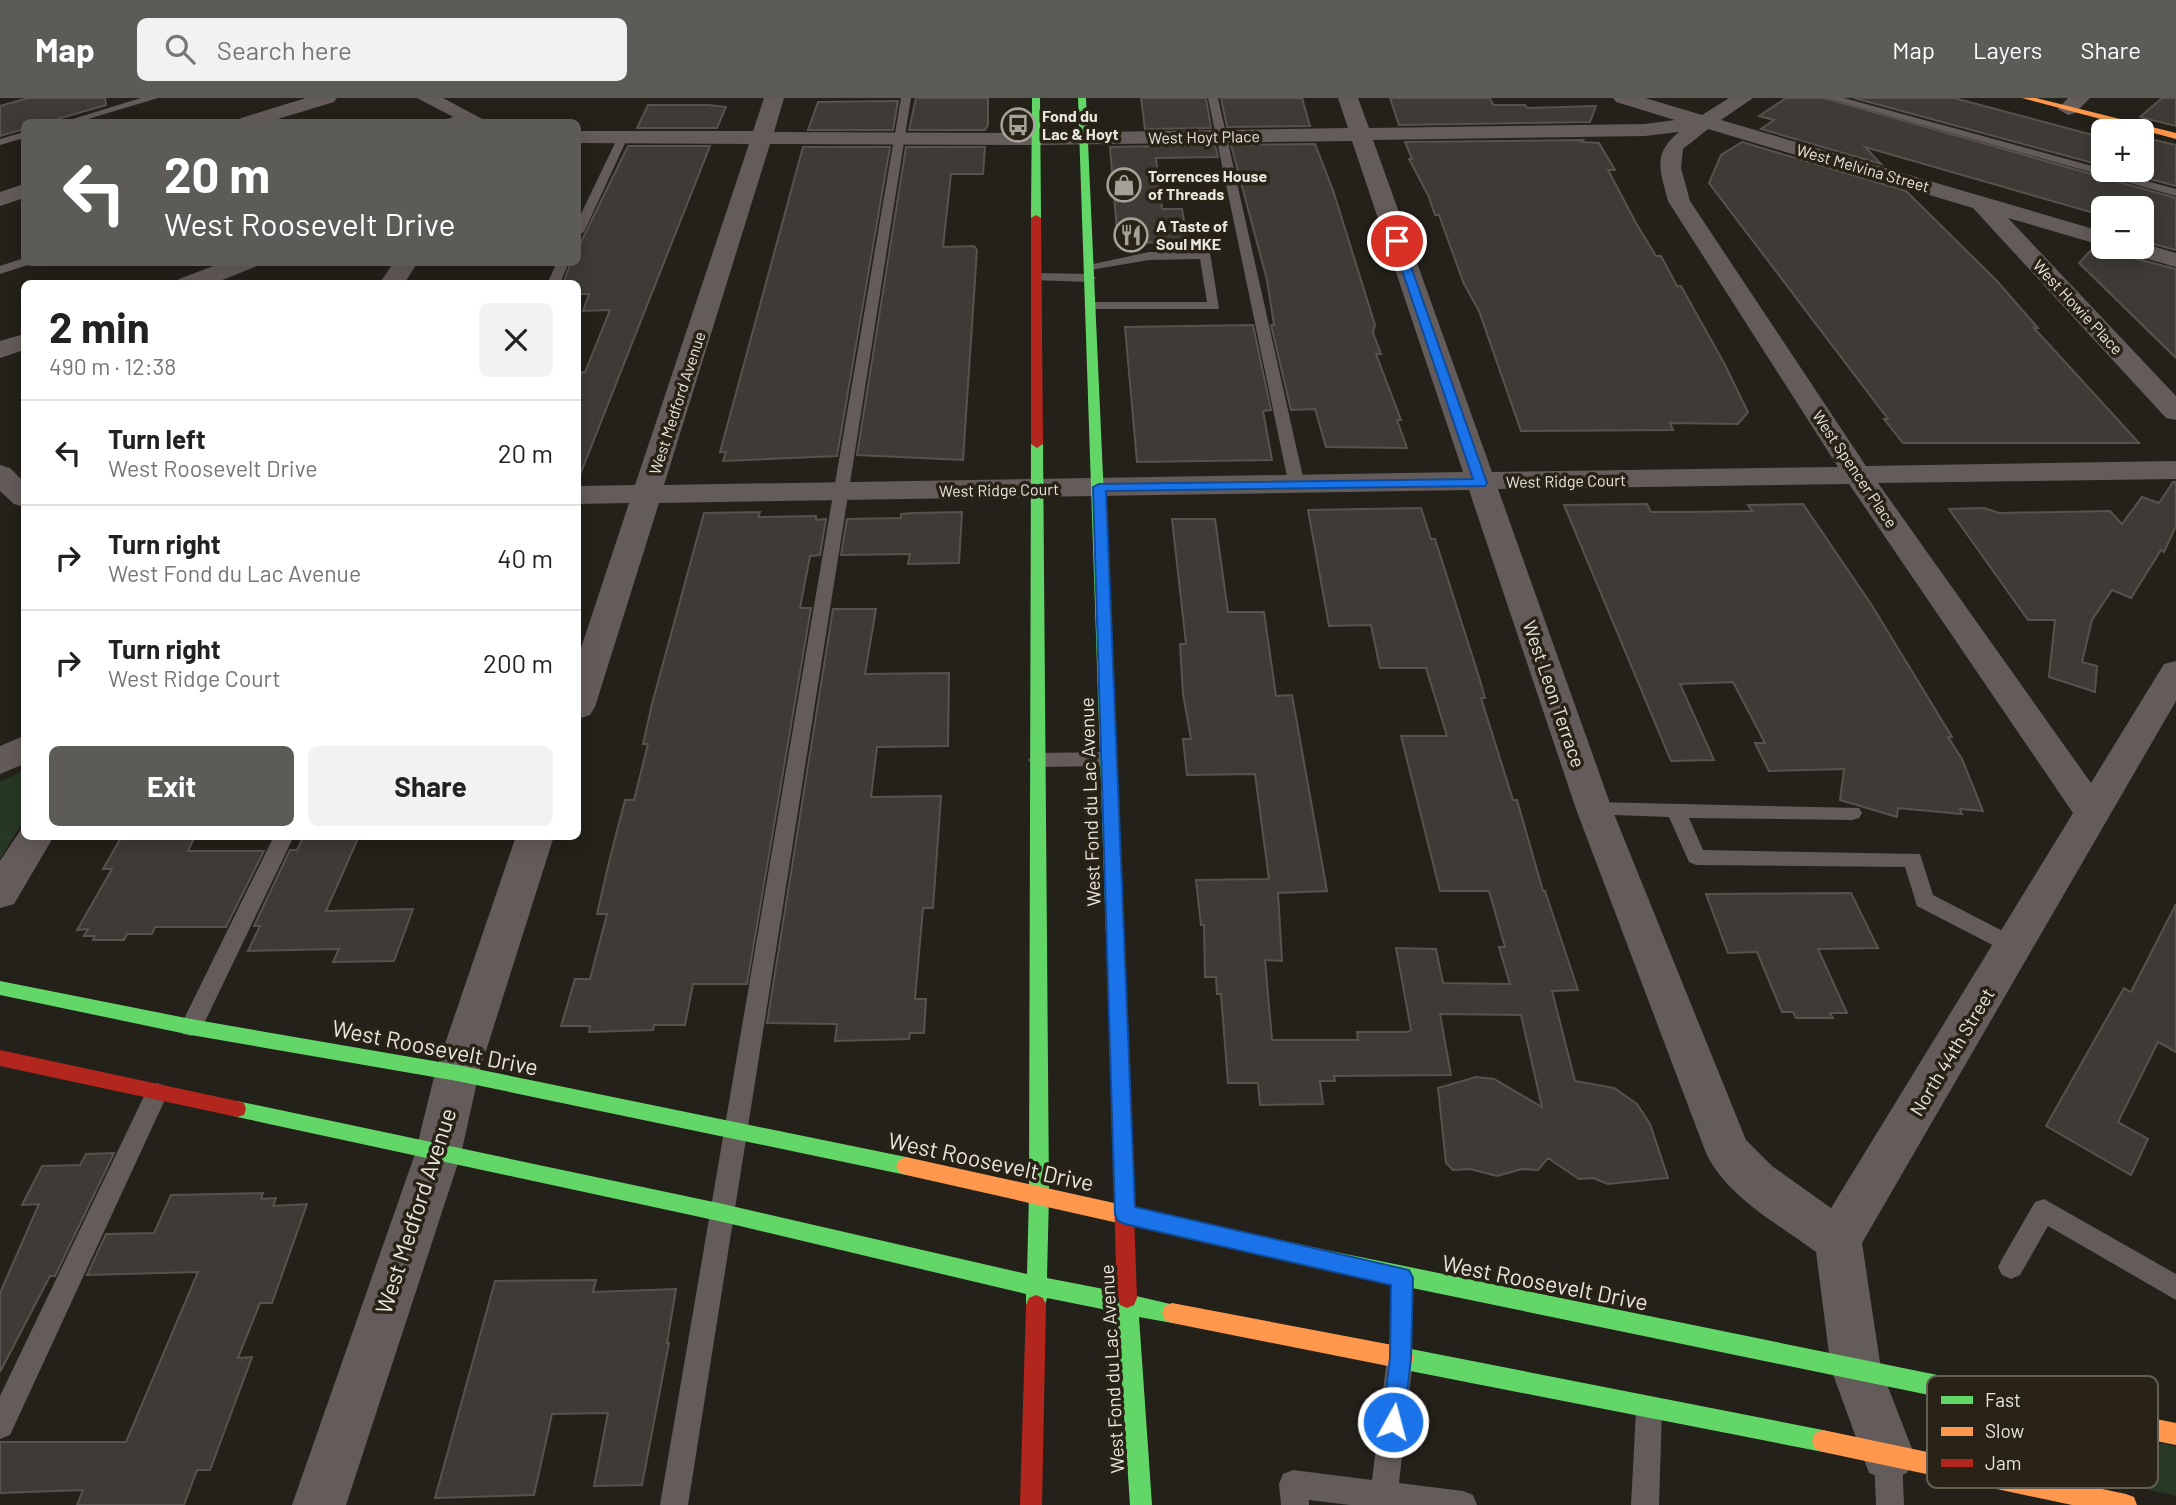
<!DOCTYPE html>
<meta charset="utf-8">
<style>
:root{--surface:#fff;--page:#f2f2f2;--text:#222;--muted:#767676;--line:#e0e0e0;--accent:#5c5b58}
body{margin:0;font-family:Barlow,sans-serif;background:var(--page);color:var(--text);height:100vh;display:flex;flex-direction:column;font-size:26px;white-space:nowrap}
*{box-sizing:border-box;margin:0}
p{font-size:23px;color:var(--muted)}
.icon{flex:none;width:38px;height:38px;fill:none;stroke:currentColor;stroke-width:2;stroke-linecap:round;stroke-linejoin:round}
.map{position:relative;flex:1;overflow:hidden}
.sheet{position:absolute;left:21px;top:182px;width:560px;height:560px;display:flex;flex-direction:column;background:var(--surface);border-radius:10px;box-shadow:0 4px 18px #0003}
.sheet>*{flex:none}
.top-card{position:absolute;left:21px;top:21px;width:560px;height:147px;border-radius:10px;box-shadow:0 4px 18px #0003;background:#5c5b58;color:#fff;overflow:hidden}
.controls{position:absolute;left:2091px;top:21px;display:grid;gap:14px}
.controls a{display:grid;place-items:center;width:63px;height:63px;border-radius:10px;background:var(--surface);box-shadow:0 4px 18px #0003;font-size:35px}
.pin{position:absolute;display:grid;place-items:center;width:60px;height:60px;color:#fff;margin:-30px;border:4px solid #fff;border-radius:50%;box-shadow:0 2px 7px #0007}
.me{position:absolute;width:77px;margin:-38px;rotate:7deg;stroke-linejoin:round;filter:drop-shadow(0 0 5px #0008)}
.turn{display:flex;align-items:center;gap:24px;height:147px;padding:0 28px;font-size:32px}
.turn .icon{width:91px;height:91px;stroke-width:2.5}
.turn b{display:block;font-size:49px;line-height:60px}
.round{display:grid;place-items:center;flex:none;width:74px;height:74px;border-radius:10px;background:var(--page)}
.headline{display:flex;align-items:center;justify-content:space-between;height:119px;padding:0 28px}
h1{font-size:42px;font-weight:700;line-height:52px}
.action{display:flex;gap:14px;margin-top:auto;padding:14px 28px}
.action a{flex:1;height:80px;border-radius:10px;background:var(--accent);color:#fff;font-size:28px;font-weight:700;line-height:80px;text-align:center}
.action a+a{background:var(--page);color:var(--text)}
ul{padding:0;list-style:none}
li{display:flex;align-items:center;gap:21px;height:105px;padding:0 28px;border-top:2px solid var(--line)}
li div{flex:1}
li b{display:block;font-size:26px}
li em{font-style:normal}
header{display:flex;align-items:center;gap:42px;box-sizing:border-box;height:98px;padding:0 35px;background:var(--accent);color:#fff}
header strong{font-size:33px}
nav{display:flex;gap:38px;margin-inline-start:auto;font-size:24px}
.search{width:490px;height:63px;background:var(--page);display:flex;align-items:center;gap:18px;box-sizing:border-box;padding:0 24px;border-radius:10px;color:var(--muted);font-size:26px}
.map>svg:first-child{display:block}
.green{fill:#273824}
.building{fill:#3e3a36;stroke:#57524e;stroke-width:2}
.lines{fill:none;stroke-linecap:round;stroke-linejoin:round}
.lane{fill:#645c5a;fill-rule:evenodd}
.street{fill:#645c5a;fill-rule:evenodd}
.fast{fill:#63d668;fill-rule:evenodd}
.slow{fill:#ff974d;fill-rule:evenodd}
.jam{fill:#b3261e;fill-rule:evenodd}
.route{fill:#1a73e8;stroke:#114b97;stroke-width:2}
.labels{text-anchor:middle;stroke-width:7;stroke-linejoin:round;paint-order:stroke}
.far-poi-label{font-size:16px;font-weight:bold;fill:#e9e6de;stroke:#282316;text-anchor:start}
.far-street-label{font-size:16px;fill:#e9e6de;stroke:#282316}
.street-label{font-size:19px;fill:#e9e6de;stroke:#282316}
.near-street-label{font-size:23px;fill:#e9e6de;stroke:#282316}
.key{fill:#282316;stroke:#625e52;stroke-width:2}
.key-label{font-size:19px;fill:#e9e6de}
</style>
<header>
<strong>Map</strong>
<div class="search"><svg class="icon" aria-label="search" viewBox="0 0 24 24"><circle cx="10" cy="10" r="6"/><path d="M15 15l6 6"/></svg>Search here</div>
<nav><a>Map</a><a>Layers</a><a>Share</a></nav>
</header>
<div class="map">
<svg width="2176" height="1407" viewBox="0 0 2176 1407">
<rect width="100%" height="100%" fill="#24211a"/>
<g class="green">
<polygon points="24,672 24,722 0,761 0,684"/>
<polygon points="1964,1312 2176,1348 2176,1398 1969,1351 1940,1334 1938,1317"/>
</g>
<g class="building">
<polygon points="28,0 105,0 106,7 47,24 24,24 24,31 0,38 0,8"/>
<polygon points="916,0 988,0 988,27 985,32 909,32"/>
<polygon points="1141,0 1206,0 1211,30 1145,31"/>
<polygon points="1221,0 1302,0 1310,28 1227,29"/>
<polygon points="1390,0 1490,0 1493,7 1525,7 1527,10 1596,8 1590,24 1399,27"/>
<polygon points="1786,0 1824,0 2176,100 2176,152 2142,143 2142,110 2104,110 2104,118 1865,49 1881,66 1761,31 1774,22 1759,18"/>
<polygon points="1854,0 1954,0 2104,40 2104,68"/>
<polygon points="2162,0 2176,0 2176,28 2140,19"/>
<polygon points="898,3 893,32 808,32 818,4"/>
<polygon points="648,7 709,7 726,9 717,30 637,30"/>
<polygon points="2142,39 2176,47 2176,88 2116,72 2142,72"/>
<polygon points="1583,42 1581,44 1599,45 1615,72 1608,72 1636,125 1656,158 1661,158 1677,188 1681,188 1724,265 1748,314 1738,326 1670,325 1673,332 1521,333 1479,213 1464,186 1439,117 1435,117 1428,97 1409,61 1412,61 1405,44"/>
<polygon points="1742,44 1906,93 1997,183 2038,230 2034,230 2139,345 1903,345 1884,321 1888,321 1709,85 1721,57"/>
<polygon points="1315,46 1333,92 1375,227 1373,235 1381,256 1376,256 1401,322 1397,322 1407,350 1326,349 1315,311 1291,312 1271,227 1274,227 1267,182 1231,47"/>
<polygon points="1215,47 1218,59 1156,60 1162,111 1182,111 1188,144 1118,145 1110,49"/>
<polygon points="628,48 710,48 578,382 578,284 582,274 585,274 610,212 583,213 589,196 578,196 578,186 563,186 571,164 578,164 578,150"/>
<polygon points="803,49 890,49 837,358 723,363 726,354 720,354"/>
<polygon points="906,49 985,49 983,76 951,76 943,149 974,148 977,152 963,362 857,357"/>
<polygon points="2095,148 2116,149 2122,157 2176,171 2176,260 2079,165"/>
<polygon points="1253,227 1271,312 1263,313 1272,362 1137,364 1125,229"/>
<polygon points="2173,384 2176,384 2176,428 2164,454 2161,452 2131,500 2112,492 2092,522 2082,564 2097,568 2095,594 2049,579 2055,522 2028,522 1949,411 1984,410 1999,415 2110,413 2122,426 2142,399 2159,405"/>
<polygon points="1647,406 1651,414 1686,414 1752,413 1748,407 1803,406 1871,506 1952,639 1948,639 1962,661 1983,713 1960,711 1962,716 1898,710 1897,719 1840,702 1844,671 1769,673 1755,645 1765,645 1733,584 1680,586 1714,662 1671,663 1564,407"/>
<polygon points="1421,410 1431,441 1435,441 1479,579 1485,600 1481,600 1513,702 1517,702 1543,793 1545,793 1578,892 1552,893 1575,983 1614,990 1637,1006 1650,1026 1668,1080 1608,1086 1593,1080 1579,1081 1548,1060 1538,1072 1522,1071 1497,1078 1470,1071 1453,1072 1446,1065 1438,990 1476,979 1494,981 1542,1009 1521,917 1440,916 1451,977 1334,978 1335,983 1320,983 1323,1006 1260,1007 1258,985 1228,985 1221,896 1217,896 1216,879 1205,879 1204,827 1201,827 1196,782 1269,781 1255,676 1187,677 1183,641 1191,641 1183,596 1180,546 1186,546 1172,421 1215,421 1228,514 1264,514 1276,598 1292,597 1327,793 1278,795 1282,863 1265,862 1272,942 1358,942 1357,934 1408,934 1411,932 1396,850 1436,851 1443,885 1510,886 1499,849 1505,849 1489,793 1440,793 1401,638 1447,638 1426,570 1380,570 1371,527 1329,528 1308,412"/>
<polygon points="760,414 758,419 816,418 816,422 826,421 820,457 810,458 800,510 811,510 747,886 693,886 685,927 654,927 653,932 589,934 590,928 561,928 575,881 590,881 607,816 597,816 609,764 625,702 634,702 648,646 643,646 652,606 704,415"/>
<polygon points="962,414 959,465 908,466 910,456 841,457 847,421 901,420 901,416 914,415"/>
<polygon points="833,511 876,511 865,576 949,575 948,648 877,649 871,699 941,698 933,810 923,810 915,901 926,901 924,935 910,935 909,941 835,943 837,926 767,925"/>
<polygon points="122,738 195,738 188,753 264,753 226,829 155,829 152,836 127,836 124,842 93,842 95,838 84,838 88,831 77,832 112,771 103,771"/>
<polygon points="304,738 359,738 326,813 413,811 394,863 333,864 339,851 248,853 260,828 254,828 290,752 297,752"/>
<polygon points="1851,795 1878,850 1818,851 1847,915 1830,915 1833,920 1796,920 1793,914 1782,914 1757,854 1728,855 1706,796"/>
<polygon points="2176,806 2176,954 2158,944 2118,1024 2148,1041 2131,1077 2046,1028 2124,890 2131,894"/>
<polygon points="114,1055 55,1178 50,1178 0,1274 0,1195 39,1106 22,1107 42,1068 80,1067 86,1056"/>
<polygon points="263,1095 261,1101 276,1100 273,1108 307,1106 272,1205 260,1205 238,1260 252,1259 210,1372 197,1372 184,1407 77,1407 83,1392 0,1395 0,1344 126,1344 198,1174 87,1177 106,1136 154,1135 171,1097"/>
<polygon points="596,1182 593,1194 676,1191 667,1245 669,1245 642,1387 594,1388 608,1315 552,1316 534,1397 435,1400 495,1183"/>
</g>
<g class="lines">
<g class="lane">
<polygon points="141,0 158,0 78,24 63,24"/>
<polygon points="901,0 911,0 688,1407 660,1407"/>
<polygon points="1208,0 1218,0 1305,388 1297,393 1289,388"/>
<polygon points="1827,0 1844,0 2176,91 2176,98"/>
<polygon points="464,15 468,16 468,20 454,24 439,24"/>
<polygon points="24,34 24,40 0,47 0,41"/>
<polygon points="622,38 627,41 584,134 578,138 578,122 617,41"/>
<polygon points="1149,154 1210,154 1219,211 1086,211 1084,208 1091,204 1207,204 1200,161 1149,162 1090,172 1084,168"/>
<polygon points="24,160 24,164 30,164 28,167 0,176 0,168"/>
<polygon points="557,164 569,164 560,186 547,186"/>
<polygon points="1036,175 1090,176 1096,180 1090,184 1032,182 1032,176"/>
<polygon points="1109,654 1118,661 1109,668 1037,669 1028,662 1037,655"/>
<polygon points="1594,704 1859,710 1862,715 1859,720 1852,722 1689,720 1703,752 1920,756 1933,797 2022,843 2026,849 2022,855 2015,857 2008,855 1917,808 1905,769 1696,767 1689,764 1669,719 1587,716 1584,711 1587,706"/>
<polygon points="274,738 294,738 199,936 191,938 183,936 180,929"/>
<polygon points="157,985 165,988 168,995 10,1337 0,1341 0,1298 149,988"/>
<polygon points="2044,1101 2176,1176 2176,1202 2048,1128 2020,1177 2011,1181 2002,1177 1998,1169 2002,1161 2035,1104"/>
<polygon points="1400,1248 1409,1252 1413,1261 1399,1385 1463,1393 1473,1397 1477,1407 1350,1407 1309,1402 1309,1407 1281,1407 1279,1386 1283,1376 1293,1372 1372,1382 1387,1261 1391,1252"/>
<polygon points="1649,1300 1659,1303 1662,1313 1659,1407 1631,1407 1636,1313 1639,1303"/>
<polygon points="1888,1345 1898,1349 1902,1359 1904,1407 1876,1407 1874,1359 1878,1349"/>
</g>
<g class="street">
<polygon points="306,0 337,0 334,4 268,24 238,24 241,20"/>
<polygon points="417,0 443,0 488,24 463,24"/>
<path d="M764,0H784L774,34L1035,35L1348,30L1338,0H1358L1369,30L1645,26L1675,22L1616,4L1613,0H1645L1702,17L1729,0H1753L1721,22L2104,134V148L2008,120L2176,298V322L2166,320L1973,110L1708,31L1683,51L1681,70L1690,103L1866,368L2176,363V381L1878,385L2091,685L2164,566L2176,563V603L1862,1145L1881,1271L1914,1356L1907,1375L1888,1382L1869,1375L1831,1271L1816,1154C1778,1126 1727,1099 1706,1055L1576,711L1469,392L659,405L595,609L590,617L578,621V559L629,405L578,406V388L635,387L749,46L578,45V33H753ZM1679,34C1652,56 1660,72 1668,103L1838,369L1492,374L1373,42L1645,38ZM1352,43L1463,374L664,387L770,46L1035,47ZM1849,386L2073,715L1831,1110L1772,1068L1746,1042L1612,711L1498,391Z"/>
<polygon points="2068,0 2090,0 2075,15 2068,17 2058,11"/>
<polygon points="24,86 24,100 0,108 0,94"/>
<polygon points="2142,145 2176,155 2176,169 2123,154 2119,149 2142,149"/>
<polygon points="224,164 259,164 255,169 212,186 176,186 179,181"/>
<polygon points="394,164 418,164 404,186 379,186"/>
<polygon points="24,236 24,252 0,260 0,243"/>
<polygon points="0,367 10,370 24,384 24,409 14,406 0,393"/>
<polygon points="24,638 24,666 0,676 0,648"/>
<polygon points="24,727 24,738 54,738 14,806 0,810 0,763"/>
<polygon points="516,738 554,738 479,975 461,1056 346,1407 292,1407 415,1056 435,975"/>
</g>
<g class="fast">
<polygon points="1032,0 1040,0 1041,120 1036,123 1031,120"/>
<polygon points="1078,0 1086,0 1125,867 1122,872 1116,874 1110,872 1107,867"/>
<polygon points="1037,342 1043,346 1049,1096 1047,1180 1119,1194 1127,1190 1134,1193 1136,1198 1179,1208 1182,1215 1179,1222 1172,1225 1139,1219 1152,1407 1130,1407 1117,1214 1047,1200 1043,1214 1036,1217 1029,1214 1026,1207 1026,1196 723,1124 237,1019 230,1017 228,1011 230,1005 237,1003 723,1106 1027,1176 1029,1096 1031,346"/>
<polygon points="0,883 191,921 457,967 906,1059 913,1062 916,1068 913,1074 906,1077 457,983 191,937 0,897"/>
<polygon points="1326,1152 2011,1292 2019,1295 2022,1303 2019,1311 2011,1314 1412,1190 1411,1251 1823,1332 1831,1335 1834,1343 1831,1351 1823,1354 1400,1271 1392,1268 1389,1260 1392,1185 1319,1169 1316,1162 1319,1155"/>
</g>
<g class="slow">
<polygon points="2022,0 2036,0 2176,35 2176,41"/>
<polygon points="906,1059 1326,1152 1333,1155 1336,1162 1333,1169 1326,1172 906,1077 899,1074 896,1068 899,1062"/>
<polygon points="1172,1205 1403,1249 1411,1252 1414,1260 1411,1268 1403,1271 1172,1225 1165,1222 1162,1215 1165,1208"/>
<polygon points="2011,1292 2176,1325 2176,1347 2011,1314 2003,1311 2000,1303 2003,1295"/>
<polygon points="1823,1332 2126,1396 2134,1399 2137,1407 2072,1407 1823,1354 1815,1351 1812,1343 1815,1335"/>
</g>
<g class="jam">
<polygon points="1036,117 1041,120 1043,346 1037,350 1031,346 1031,120"/>
<polygon points="1116,860 1122,862 1125,867 1137,1200 1134,1207 1127,1210 1120,1207 1117,1200 1107,867 1110,862"/>
<polygon points="0,952 237,1003 244,1005 246,1011 244,1017 237,1019 0,968"/>
<polygon points="1036,1197 1043,1200 1046,1207 1042,1407 1020,1407 1026,1207 1029,1200"/>
</g>
</g>
<polygon class="route" points="1397,140 1402,143 1487,385 1485,388 1106,393 1135,1109 1409,1172 1413,1180 1411,1260 1404,1324 1401,1332 1393,1335 1385,1332 1382,1324 1390,1260 1391,1187 1125,1126 1118,1123 1115,1116 1093,389 1099,386 1473,381 1392,143"/>
<defs>
<symbol id="bus-ring" viewBox="-11 -11 22 22"><circle r="9.5" fill="#282316" stroke="#a4a199" stroke-width="1.5"/><path d="M-5-6H5V4H4V6H2V4H-2V6H-4V4H-5ZM-3.5-4V0h7V-4ZM-3.5 1.2v1.5H-2V1.2ZM2 1.2v1.5H3.5V1.2Z" fill="#a4a199"/></symbol>
<symbol id="shop-ring" viewBox="-11 -11 22 22"><circle r="9.5" fill="#282316" stroke="#a4a199" stroke-width="1.5"/><path d="M-5-2.5h2.3a2.7 3.5 0 0 1 5.4 0H5L5.5 6h-11ZM-1.5-2.5h3a1.5 2.3 0 0 0-3 0Z" fill="#a4a199"/></symbol>
<symbol id="restaurant-ring" viewBox="-11 -11 22 22"><circle r="9.5" fill="#282316" stroke="#a4a199" stroke-width="1.5"/><path d="M-5-6h1v4h1v-4h1v4h1v-4h1v5L-1.5 .5V6h-2V.5L-5-1ZM5-6V6H3V1.5H1.5Q1.5-4 5-6Z" fill="#a4a199"/></symbol>
</defs>
<g fill-rule="evenodd">
<use href="#bus-ring" x="999" y="8" width="38" height="38"/>
<use href="#shop-ring" x="1105" y="68" width="38" height="38"/>
<use href="#restaurant-ring" x="1112" y="118" width="38" height="38"/>
</g>
<g class="labels">
<g class="far-poi-label">
<text x="1042" y="24">Fond du<tspan x="1042" dy="18">Lac &amp; Hoyt</tspan></text>
<text x="1148" y="84">Torrences House<tspan x="1148" dy="18">of Threads</tspan></text>
<text x="1156" y="134">A Taste of<tspan x="1156" dy="18">Soul MKE</tspan></text>
</g>
<g class="far-street-label">
<text transform="translate(1204 39) rotate(-1)" y="6">West Hoyt Place</text>
<text transform="translate(1863 70) rotate(16)" y="6">West Melvina Street</text>
<text transform="translate(2078 209) rotate(47)" y="6">West Howie Place</text>
<text transform="translate(677 305) rotate(-72)" y="6">West Medford Avenue</text>
<text transform="translate(1855 371) rotate(56)" y="6">West Spencer Place</text>
<text transform="translate(1566 383) rotate(-1)" y="6">West Ridge Court</text>
<text transform="translate(999 392) rotate(-1)" y="6">West Ridge Court</text>
</g>
<g class="street-label">
<text transform="translate(1554 596) rotate(71)" y="7">West Leon Terrace</text>
<text transform="translate(1090 704) rotate(-92)" y="7">West Fond du Lac Avenue</text>
<text transform="translate(1952 954) rotate(-59)" y="7">North 44th Street</text>
<text transform="translate(1112 1271) rotate(-93)" y="7">West Fond du Lac Avenue</text>
</g>
<g class="near-street-label">
<text transform="translate(435 950) rotate(11)" y="8">West Roosevelt Drive</text>
<text transform="translate(991 1064) rotate(12)" y="8">West Roosevelt Drive</text>
<text transform="translate(416 1113) rotate(-72)" y="8">West Medford Avenue</text>
<text transform="translate(1545 1185) rotate(11)" y="8">West Roosevelt Drive</text>
</g>
</g>
<rect x="1927" y="1278" width="231" height="112" rx="10" class="key"/>
<rect x="1941" y="1298" width="32" height="8" fill="#63d668"/>
<rect x="1941" y="1329" width="32" height="9" fill="#ff974d"/>
<rect x="1941" y="1361" width="32" height="8" fill="#b3261e"/>
<g class="key-label">
<text x="1985" y="1309">Fast</text>
<text x="1985" y="1340">Slow</text>
<text x="1985" y="1372">Jam</text>
</g>
</svg>
<div class="controls">
<a>+</a>
<a>−</a>
</div>
<div class="pin" style="left:1397px;top:143px;background:#d93025"><svg class="icon" aria-label="arrive" viewBox="0 0 24 24"><path d="M6 21V4h12l-3 4 3 4H6"/></svg></div>
<svg class="me" style="left:1393px;top:1324px" viewBox="-20 -20 40 40"><circle r="17" fill="#1a73e8" stroke="#fff" stroke-width="3"/><path d="M0-11L8 9 0 5-8 9z" fill="#fff"/></svg>
<div class="top-card">
<div class="turn"><svg class="icon" aria-label="left" viewBox="0 0 24 24"><path d="M17 20v-9H6M10 6l-5 5 5 5"/></svg><div><b>20 m</b>West Roosevelt Drive</div></div>
</div>
<section class="sheet">
<div class="headline"><div><h1>2 min</h1><p>490 m · 12:38</p></div><a class="round"><svg class="icon" aria-label="close" viewBox="0 0 24 24"><path d="M6 6l12 12M18 6L6 18"/></svg></a></div>
<ul>
<li><svg class="icon" aria-label="left" viewBox="0 0 24 24"><path d="M17 20v-9H6M10 6l-5 5 5 5"/></svg><div><b>Turn left</b><p>West Roosevelt Drive</p></div><em>20 m</em></li>
<li><svg class="icon" aria-label="right" viewBox="0 0 24 24"><path d="M7 20v-9h11M14 6l5 5-5 5"/></svg><div><b>Turn right</b><p>West Fond du Lac Avenue</p></div><em>40 m</em></li>
<li><svg class="icon" aria-label="right" viewBox="0 0 24 24"><path d="M7 20v-9h11M14 6l5 5-5 5"/></svg><div><b>Turn right</b><p>West Ridge Court</p></div><em>200 m</em></li>
</ul>
<div class="action"><a>Exit</a><a>Share</a></div>
</section>
</div>
